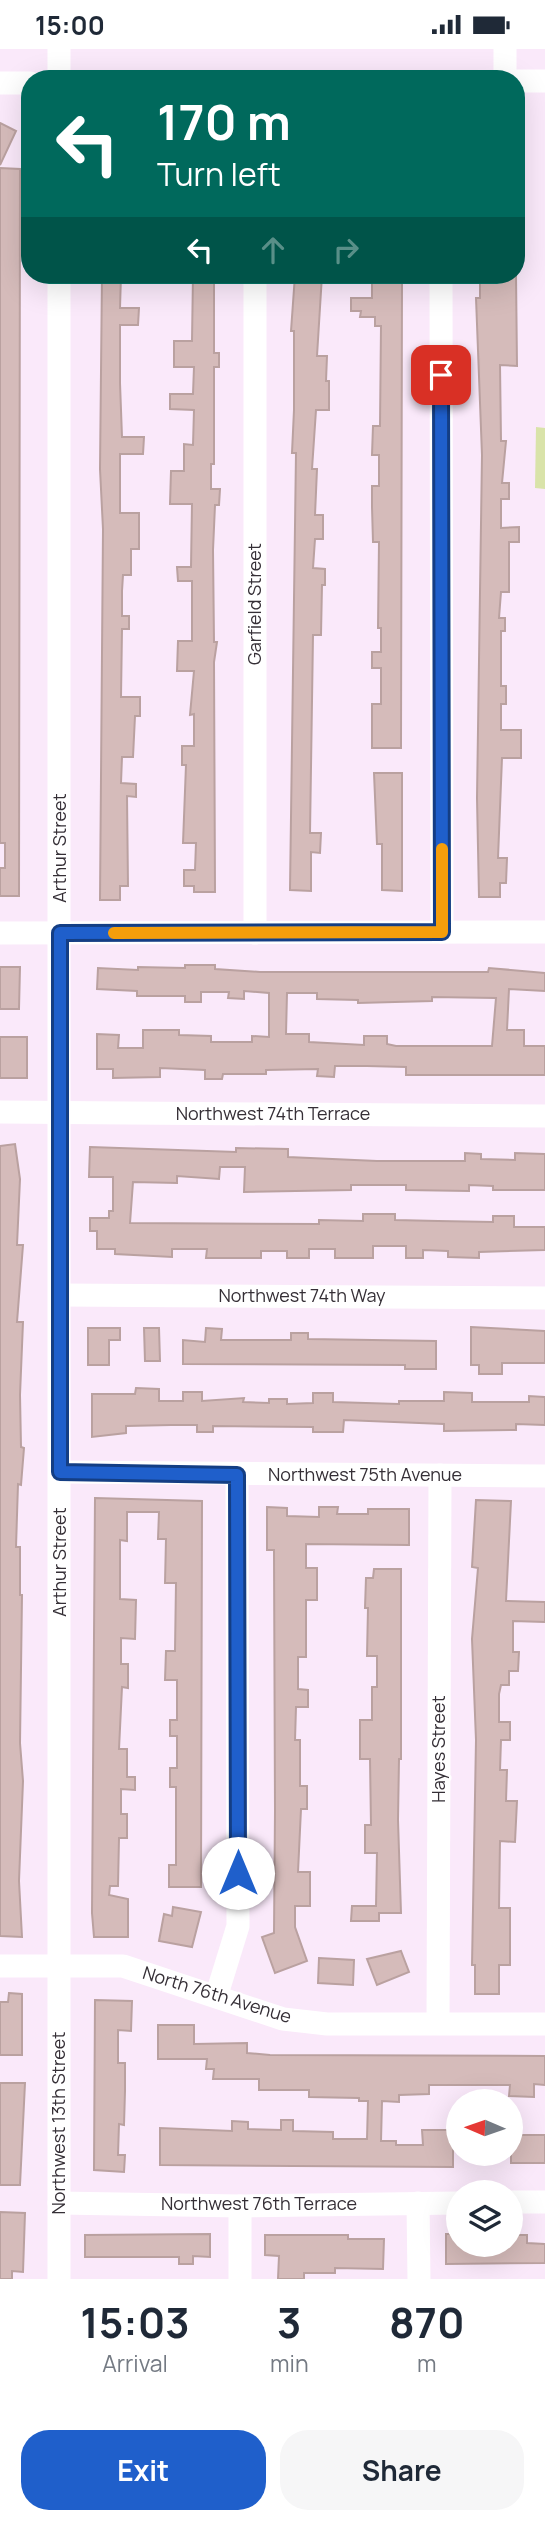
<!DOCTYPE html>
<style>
:root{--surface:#fff;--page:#f6f6f7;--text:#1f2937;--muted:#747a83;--accent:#1f5fcb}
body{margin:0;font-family:Manrope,sans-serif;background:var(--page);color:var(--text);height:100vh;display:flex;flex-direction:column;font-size:26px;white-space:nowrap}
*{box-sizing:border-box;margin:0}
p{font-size:23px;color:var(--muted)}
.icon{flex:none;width:38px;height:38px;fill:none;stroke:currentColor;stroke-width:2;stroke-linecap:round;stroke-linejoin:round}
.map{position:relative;height:2230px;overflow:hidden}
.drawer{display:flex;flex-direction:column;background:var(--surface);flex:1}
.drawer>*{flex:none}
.top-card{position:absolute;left:21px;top:21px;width:504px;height:214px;border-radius:28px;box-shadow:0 7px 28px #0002;background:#00695c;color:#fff;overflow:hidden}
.needle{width:46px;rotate:272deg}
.fabs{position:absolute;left:446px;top:2040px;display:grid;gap:14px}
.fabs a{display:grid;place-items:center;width:77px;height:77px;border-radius:50%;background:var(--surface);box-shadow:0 7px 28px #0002;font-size:35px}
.pin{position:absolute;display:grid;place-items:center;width:60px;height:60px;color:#fff;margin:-30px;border-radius:14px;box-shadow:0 4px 10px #0006}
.me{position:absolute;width:77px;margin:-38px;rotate:0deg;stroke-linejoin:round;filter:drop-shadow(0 0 5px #0008)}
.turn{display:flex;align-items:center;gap:24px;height:147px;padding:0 21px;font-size:32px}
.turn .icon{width:91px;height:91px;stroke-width:2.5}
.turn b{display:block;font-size:49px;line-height:60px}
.lanes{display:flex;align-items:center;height:66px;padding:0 21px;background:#0003;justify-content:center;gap:35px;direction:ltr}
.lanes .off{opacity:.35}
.eta{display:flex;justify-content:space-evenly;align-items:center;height:119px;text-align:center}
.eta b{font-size:42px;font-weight:700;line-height:49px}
.cta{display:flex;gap:14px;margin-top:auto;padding:14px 21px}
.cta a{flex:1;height:80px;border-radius:28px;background:var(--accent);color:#fff;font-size:28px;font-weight:700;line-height:80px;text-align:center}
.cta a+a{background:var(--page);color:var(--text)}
.status{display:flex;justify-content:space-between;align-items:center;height:49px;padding:0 35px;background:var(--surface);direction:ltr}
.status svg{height:19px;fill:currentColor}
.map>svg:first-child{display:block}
.green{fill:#d9e3a9}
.building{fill:#d5bbba;stroke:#baa1a0;stroke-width:2;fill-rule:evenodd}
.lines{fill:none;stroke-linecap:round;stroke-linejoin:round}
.minor{stroke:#fff;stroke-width:23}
.route-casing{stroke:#143e84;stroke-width:18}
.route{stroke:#1f5fcb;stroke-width:12}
.slow{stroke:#f59e0b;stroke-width:12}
.labels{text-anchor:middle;stroke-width:5;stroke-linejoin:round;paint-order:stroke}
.street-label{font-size:18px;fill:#352f36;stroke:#fff}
</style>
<div class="status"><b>15:00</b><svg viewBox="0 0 49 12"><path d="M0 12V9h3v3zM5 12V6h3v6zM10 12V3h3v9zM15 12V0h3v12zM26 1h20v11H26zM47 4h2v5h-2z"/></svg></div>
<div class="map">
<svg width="545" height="2230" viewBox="0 0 545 2230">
<rect width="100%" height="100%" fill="#fae9fa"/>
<polygon class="green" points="536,378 545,379 545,440 535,439"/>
<g class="building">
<polygon points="0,74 16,82 0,116"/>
<polygon points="0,119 20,120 19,847 0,847 0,819 5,819 5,794 0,794"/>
<polygon points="102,226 121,226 120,259 139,259 138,276 120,276 120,334 122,388 144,388 143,405 120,405 120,464 139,464 139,500 131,500 131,526 123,526 122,542 122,567 129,567 129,580 122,580 121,648 140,648 140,667 135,667 133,708 122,708 121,734 136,735 136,748 127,747 128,837 120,837 120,851 100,851 103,480 100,420"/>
<polygon points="193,226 214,226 214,304 219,304 219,318 214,318 214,415 211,415 211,440 220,440 219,456 215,456 213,501 214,593 217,593 214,613 215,843 194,843 194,837 184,837 184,821 195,821 196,794 183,794 186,716 182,716 182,697 194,697 194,665 190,666 194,622 177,622 178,592 192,592 192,532 178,532 177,518 191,518 192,455 170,455 171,422 184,422 184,395 193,396 194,361 170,360 170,345 193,345 194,318 174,318 174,292 192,292"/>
<polygon points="295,226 322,226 317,307 327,307 326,332 329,332 329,361 316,361 312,420 317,420 315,466 323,466 323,490 315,490 313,519 325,520 325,536 322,536 321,586 313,586 310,784 321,784 320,804 311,803 311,842 290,841 296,404 292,404 294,361 294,282 291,282"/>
<polygon points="372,226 402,226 401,699 372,699 372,655 381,655 381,619 372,619 372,603 381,603 381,579 378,579 379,493 373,493 372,458 372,437 379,437 379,406 372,406 373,377 380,377 381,277 375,277 375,268 360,268 361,262 351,262 351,249 372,249"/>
<polygon points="480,226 516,226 517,317 500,316 501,392 506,392 502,434 509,434 509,450 501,450 501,479 519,478 519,493 509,493 509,543 501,543 499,569 505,569 505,582 501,582 501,637 506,637 506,655 501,655 501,681 521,681 521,709 502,709 498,809 507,809 506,834 500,834 500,848 479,848 477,749 482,406 476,249 480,249"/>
<polygon points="374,724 402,724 402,842 382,841 382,795 377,795"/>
<path d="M185,916H215V920L260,923H488L489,919L545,924V942L509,940L507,981H524V997H545V1026H406V1018L367,1017H335L334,1028L317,1027L318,1020L266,1021V1025H223L222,1030H205V1021L160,1019V1028L113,1029V1020H97V985L119,986L118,999H143V981H179V986L211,987V993H252V987L269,988V944L244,942V950L228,949L229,943H201V953H185V947H137V942L97,940L98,919L138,921V918L185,919ZM287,944H317V950L358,951V954L432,952V948L496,949L492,997H396L387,995V987H364V996L309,993V985H286Z"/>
<polygon points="0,918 20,918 19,960 0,960"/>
<rect x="0" y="988" width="27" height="41"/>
<polygon points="15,1095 20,1130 17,1196 23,1196 17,1273 23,1273 20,1346 21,1398 24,1399 21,1436 18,1435 16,1498 20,1498 20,1546 22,1546 20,1694 23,1732 19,1832 22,1888 0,1887 0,1097"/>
<polygon points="90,1098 236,1103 236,1099 288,1100 288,1108 377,1112 465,1112 465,1104 481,1105 481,1110 515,1111 515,1104 545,1105 545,1141 493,1141 493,1137 469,1136 469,1142 406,1141 406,1136 351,1136 351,1141 244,1143 245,1118 220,1118 219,1130 177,1127 177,1134 133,1133 130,1174 319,1175 319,1171 363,1172 363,1165 395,1165 395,1171 438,1172 493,1173 493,1167 514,1167 514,1178 545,1178 545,1201 479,1203 479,1209 448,1208 448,1202 423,1201 423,1209 406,1209 406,1197 373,1197 373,1209 335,1209 335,1200 309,1200 309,1209 287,1209 287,1202 261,1202 261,1209 206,1209 207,1200 172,1200 172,1208 115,1205 115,1200 97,1200 97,1182 90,1182 90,1169 109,1169 109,1162 113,1162 113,1128 89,1128"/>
<polygon points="471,1278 545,1282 545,1314 502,1314 502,1325 479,1325 479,1316 471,1316"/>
<polygon points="88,1279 120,1279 120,1291 109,1291 109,1316 88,1316"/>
<polygon points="144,1279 159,1279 160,1312 145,1312"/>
<polygon points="206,1279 222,1280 221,1291 291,1291 291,1284 308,1284 308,1290 436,1292 436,1320 405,1320 405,1316 183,1315 183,1291 205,1293"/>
<polygon points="136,1339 159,1340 159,1352 183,1352 183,1343 202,1343 202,1352 244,1349 243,1353 269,1354 269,1350 287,1350 287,1355 313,1354 313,1344 333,1344 333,1353 399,1355 399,1352 444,1352 444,1343 472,1344 472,1353 529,1353 529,1347 545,1348 545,1376 516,1375 516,1381 444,1382 444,1375 344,1371 343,1383 313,1383 313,1378 213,1377 213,1383 197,1383 197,1376 171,1376 126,1377 126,1384 92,1388 92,1345 135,1345"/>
<polygon points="95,1449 202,1452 201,1838 169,1838 169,1816 176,1816 176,1738 170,1738 170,1719 177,1719 177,1687 170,1687 170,1671 177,1671 177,1631 165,1631 166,1602 175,1602 176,1534 165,1534 166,1490 158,1490 159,1463 127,1463 127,1492 120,1491 120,1550 136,1551 135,1590 121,1589 121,1615 128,1615 128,1639 122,1638 119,1700 127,1700 127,1728 135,1728 135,1741 121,1740 121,1765 127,1765 127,1789 119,1789 118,1837 110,1837 109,1846 128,1850 128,1888 94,1888 92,1864"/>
<polygon points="476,1451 511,1452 506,1552 545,1553 545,1573 513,1572 513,1603 519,1603 518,1622 509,1622 509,1636 501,1636 499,1645 499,1673 510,1673 510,1691 501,1691 500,1721 507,1721 506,1752 517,1752 515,1793 500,1792 499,1859 510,1859 510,1916 499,1916 499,1945 475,1945 475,1916 472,1916 476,1691 472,1590 478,1519 472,1518"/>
<polygon points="267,1458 287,1459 287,1467 319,1468 319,1458 338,1458 337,1465 368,1465 368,1460 409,1460 409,1496 306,1495 306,1519 317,1519 317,1551 306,1551 306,1608 298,1608 298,1640 308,1641 308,1658 296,1658 295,1691 300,1691 300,1737 307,1737 307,1760 301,1760 298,1823 310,1823 310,1857 295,1857 295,1878 307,1912 275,1924 262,1888 274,1884 275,1762 274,1501 267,1501"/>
<polygon points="374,1520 401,1520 401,1710 399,1710 398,1771 401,1864 379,1864 379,1872 351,1872 352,1857 376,1857 377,1804 365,1804 365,1776 371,1776 370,1710 360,1710 360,1671 372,1671 372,1638 377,1638 377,1607 367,1607 368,1559 365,1559 366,1529 373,1529"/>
<polygon points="173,1858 201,1863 192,1898 159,1892 164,1865 172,1867"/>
<polygon points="401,1902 409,1923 377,1936 367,1910"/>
<polygon points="319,1909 354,1911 353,1936 318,1934"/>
<polygon points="9,1944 22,1945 22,2006 0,2006 0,1953 8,1953"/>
<polygon points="95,1951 132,1952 131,1982 118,1981 118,2014 125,2014 125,2042 124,2076 119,2075 118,2106 125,2106 124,2123 94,2121"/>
<polygon points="158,1976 194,1976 194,1995 247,1994 247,2004 270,2006 545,2007 545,2036 534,2035 534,2048 509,2047 510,2036 429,2036 429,2045 399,2046 399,2053 382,2052 381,2092 396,2092 396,2096 423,2096 422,2081 453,2081 453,2118 160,2116 160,2079 232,2082 232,2072 248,2073 248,2080 281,2081 281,2071 293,2071 293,2082 333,2083 333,2090 367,2090 368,2052 359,2052 359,2049 309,2048 309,2041 259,2041 259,2030 213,2030 214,2020 206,2020 207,2010 158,2010"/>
<polygon points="0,2034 25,2034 20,2136 0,2136"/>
<rect x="511" y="2086" width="34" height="28"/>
<polygon points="0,2163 25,2164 23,2223 12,2222 12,2230 0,2230"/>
<polygon points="210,2185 210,2208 193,2207 193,2215 179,2215 179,2208 85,2208 85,2186"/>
<polygon points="446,2185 458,2185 458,2196 511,2196 511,2186 527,2186 527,2194 545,2195 545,2214 446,2215"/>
<polygon points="265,2186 348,2186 348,2190 384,2190 383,2220 335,2219 335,2224 304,2224 304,2230 278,2230 279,2207 265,2206"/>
</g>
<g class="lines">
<g class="minor">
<polyline points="59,30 59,0"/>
<polyline points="505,30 505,0"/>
<polyline points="516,32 545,32"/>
<polyline points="0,34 30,34"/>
<polyline points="255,226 255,884"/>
<polyline points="441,226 442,883"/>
<polyline points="0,884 545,883"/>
<polyline points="0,1063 545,1067"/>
<polyline points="60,1246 545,1249"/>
<polyline points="60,1423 545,1427"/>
<polyline points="0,1917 123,1917 283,1970 327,1975 545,1975"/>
<polyline points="217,1945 238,1877 237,1426"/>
<polyline points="438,1974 440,1426"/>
<polyline points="511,2153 545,2153"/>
<polyline points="59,2154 240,2157 458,2154"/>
<polyline points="418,2154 419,2230"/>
<polyline points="59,2230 59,226"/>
<polyline points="240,2230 240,2157"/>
</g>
</g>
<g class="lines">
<defs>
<polyline id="route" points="238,1824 237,1426 60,1423 60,884 442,883 441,326"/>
</defs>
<use href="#route" class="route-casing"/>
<use href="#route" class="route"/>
<polyline class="slow" points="114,884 442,883 442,800"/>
</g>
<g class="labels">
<g class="street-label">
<text transform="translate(255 555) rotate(-90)" y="6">Garfield Street</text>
<text transform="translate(60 799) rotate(-90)" y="6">Arthur Street</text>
<text x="273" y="1071">Northwest 74th Terrace</text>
<text x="302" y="1253">Northwest 74th Way</text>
<text x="365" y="1432">Northwest 75th Avenue</text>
<text transform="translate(60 1513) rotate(-90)" y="6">Arthur Street</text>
<text transform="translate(439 1700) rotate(-90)" y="6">Hayes Street</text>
<text transform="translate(217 1946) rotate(17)" y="6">North 76th Avenue</text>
<text transform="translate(59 2074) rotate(-90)" y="6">Northwest 13th Street</text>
<text x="259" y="2161">Northwest 76th Terrace</text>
</g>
</g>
</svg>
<div class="fabs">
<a><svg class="needle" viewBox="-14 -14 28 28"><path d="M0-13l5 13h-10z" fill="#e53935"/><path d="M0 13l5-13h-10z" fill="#747a83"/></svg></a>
<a><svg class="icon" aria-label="layers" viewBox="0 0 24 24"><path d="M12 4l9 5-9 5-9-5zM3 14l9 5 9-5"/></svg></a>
</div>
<div class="pin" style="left:441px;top:326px;background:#d93025"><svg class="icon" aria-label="arrive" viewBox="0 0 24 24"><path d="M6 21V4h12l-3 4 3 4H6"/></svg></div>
<svg class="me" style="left:238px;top:1824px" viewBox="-20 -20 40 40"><circle r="19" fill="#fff"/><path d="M0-13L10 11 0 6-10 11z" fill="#1f5fcb"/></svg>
<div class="top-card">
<div class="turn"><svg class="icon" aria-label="left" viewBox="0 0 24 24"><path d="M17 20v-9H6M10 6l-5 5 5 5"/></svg><div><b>170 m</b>Turn left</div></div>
<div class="lanes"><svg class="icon" aria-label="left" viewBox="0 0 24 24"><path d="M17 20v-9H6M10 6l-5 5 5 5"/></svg><svg class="icon off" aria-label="ahead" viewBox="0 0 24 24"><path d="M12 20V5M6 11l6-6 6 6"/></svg><svg class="icon off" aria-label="right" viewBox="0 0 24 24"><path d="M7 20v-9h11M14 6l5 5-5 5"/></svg></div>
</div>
</div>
<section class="drawer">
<div class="eta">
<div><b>15:03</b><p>Arrival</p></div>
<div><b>3</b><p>min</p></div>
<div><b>870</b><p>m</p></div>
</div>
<div class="cta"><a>Exit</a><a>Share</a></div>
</section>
